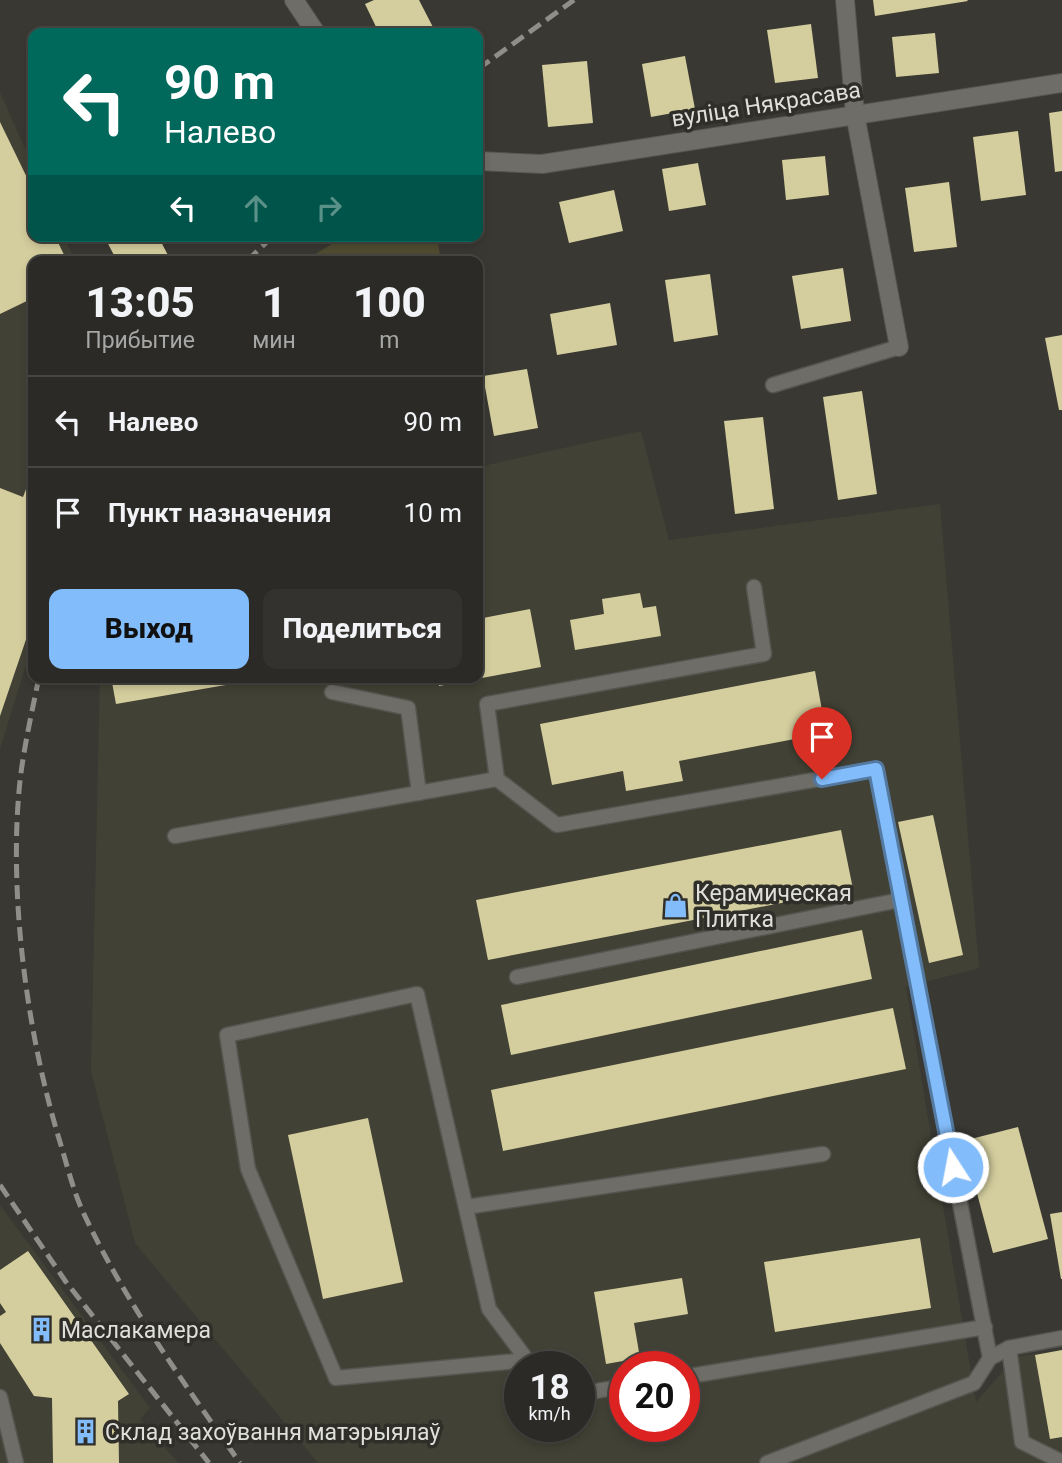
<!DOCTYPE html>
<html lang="ru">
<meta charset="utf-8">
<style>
:root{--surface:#2b2a26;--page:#33322e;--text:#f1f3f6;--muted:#a6a7a7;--line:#474643;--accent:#82bcfa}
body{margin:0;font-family:Roboto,sans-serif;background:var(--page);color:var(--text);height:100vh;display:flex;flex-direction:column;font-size:26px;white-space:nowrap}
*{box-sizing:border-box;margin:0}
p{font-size:23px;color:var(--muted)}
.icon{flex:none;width:38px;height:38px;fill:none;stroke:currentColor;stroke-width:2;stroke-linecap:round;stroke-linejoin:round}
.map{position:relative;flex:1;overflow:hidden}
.details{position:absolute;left:28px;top:256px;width:455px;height:427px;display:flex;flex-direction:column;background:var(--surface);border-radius:14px;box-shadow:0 4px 10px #0003,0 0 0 2px var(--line)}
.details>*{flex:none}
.hud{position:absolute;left:28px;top:28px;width:455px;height:214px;border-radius:14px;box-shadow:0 4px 10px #0003,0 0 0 2px var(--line);background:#00695c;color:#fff;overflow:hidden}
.speed{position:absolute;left:504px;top:1351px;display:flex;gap:14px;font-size:35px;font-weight:700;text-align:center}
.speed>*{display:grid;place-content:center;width:91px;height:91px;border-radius:50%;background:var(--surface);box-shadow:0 4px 10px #0003,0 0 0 2px var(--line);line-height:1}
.speed small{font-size:18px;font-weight:400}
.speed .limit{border:10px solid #d22;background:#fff;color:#111}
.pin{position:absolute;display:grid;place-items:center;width:60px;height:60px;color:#fff;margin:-72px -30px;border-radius:50% 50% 50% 0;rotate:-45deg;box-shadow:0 0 7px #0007}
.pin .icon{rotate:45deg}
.me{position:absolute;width:77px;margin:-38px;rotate:349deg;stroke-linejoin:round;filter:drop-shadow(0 0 5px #0008)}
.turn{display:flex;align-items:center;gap:24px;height:147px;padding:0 21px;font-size:32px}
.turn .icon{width:91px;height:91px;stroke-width:2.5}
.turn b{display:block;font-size:49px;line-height:60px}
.lanes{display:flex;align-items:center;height:66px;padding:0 21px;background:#0003;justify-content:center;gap:35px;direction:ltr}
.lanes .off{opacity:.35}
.eta{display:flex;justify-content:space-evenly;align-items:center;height:119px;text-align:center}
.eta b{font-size:42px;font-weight:800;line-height:49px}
.primary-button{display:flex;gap:14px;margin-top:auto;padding:14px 21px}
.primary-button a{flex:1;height:80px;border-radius:14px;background:var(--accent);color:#111;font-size:28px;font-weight:800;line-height:80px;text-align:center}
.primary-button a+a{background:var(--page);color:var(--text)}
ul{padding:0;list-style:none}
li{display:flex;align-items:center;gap:21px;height:91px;padding:0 21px;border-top:2px solid var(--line)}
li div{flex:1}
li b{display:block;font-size:26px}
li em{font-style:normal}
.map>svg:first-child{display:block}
.built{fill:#424135;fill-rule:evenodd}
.green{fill:#514d32}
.building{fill:#d4ce9e}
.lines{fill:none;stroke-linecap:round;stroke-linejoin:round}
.service-casing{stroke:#555550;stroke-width:17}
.minor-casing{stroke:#555550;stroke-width:20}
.secondary-casing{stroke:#555550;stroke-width:20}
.service{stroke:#6e6d67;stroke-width:14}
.minor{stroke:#6e6d67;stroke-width:18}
.secondary{stroke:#6e6d67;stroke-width:18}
.rail{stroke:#8f8e89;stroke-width:5;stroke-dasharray:14 7;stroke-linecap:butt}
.route-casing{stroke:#547aa2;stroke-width:18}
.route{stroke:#82bcfa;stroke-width:12}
.labels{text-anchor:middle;stroke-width:7;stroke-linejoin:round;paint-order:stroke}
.street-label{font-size:23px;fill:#dfdfdb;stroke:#2f2e29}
.poi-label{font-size:23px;fill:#dfdfdb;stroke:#2f2e29;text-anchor:start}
</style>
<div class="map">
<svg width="1062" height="1463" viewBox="0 0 1062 1463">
<rect width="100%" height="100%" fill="#393832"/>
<g class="built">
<polygon points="0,92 33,167 33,236 64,236 75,261 33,261 33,642 0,749"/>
<path d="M641,431L669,540L940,504L979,968L906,987L976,1402L1012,1361L1020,1356L1062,1350V1463H318L135,1243L91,1071L100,677H478V467ZM520,1367H579V1426H520ZM625,1367H684V1426H625Z"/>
<polygon points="0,1205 150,1408 140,1419 178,1463 0,1463"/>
</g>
<polygon class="green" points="345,236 437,236 441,261 304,261"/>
<g class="building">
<polygon points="374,0 419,0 436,33 379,33 365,4"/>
<polygon points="873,0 967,0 968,1 875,16"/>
<polygon points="811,24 818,78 775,83 767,30"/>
<polygon points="935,33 939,73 896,77 892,37"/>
<polygon points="685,56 695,109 651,117 642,64"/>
<polygon points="587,61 593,123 548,127 542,65"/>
<polygon points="1062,111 1062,171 1055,172 1049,113"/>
<polygon points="0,122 33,190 33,236 55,236 67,261 33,261 33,298 0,314"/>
<polygon points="1018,131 1026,195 981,201 973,137"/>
<polygon points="825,156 829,195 786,200 782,160"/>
<polygon points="698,163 706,205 669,211 662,169"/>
<polygon points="949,182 957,247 914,252 905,188"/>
<polygon points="614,190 623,231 569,243 559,202"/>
<polygon points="104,236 158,236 171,261 117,261"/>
<polygon points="843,268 851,321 801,329 792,276"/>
<polygon points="710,274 718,335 674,342 665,280"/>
<polygon points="610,303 617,345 557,355 550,314"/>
<polygon points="1062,335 1062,410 1059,410 1045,338"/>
<polygon points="527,369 538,428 494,436 483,376"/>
<polygon points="862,391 877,494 838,500 823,397"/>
<polygon points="763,417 774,509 735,514 724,421"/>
<polygon points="33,471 33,619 0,716 0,488 23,497"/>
<polygon points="640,593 643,608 656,606 661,636 575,650 570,620 604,614 602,599"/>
<polygon points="530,609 541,667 439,686 437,677 478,677 478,619"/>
<polygon points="815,671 826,733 679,761 683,781 626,791 623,771 552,785 540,724"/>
<polygon points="111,677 259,677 260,679 116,704"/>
<polygon points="933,815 963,955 929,963 898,822"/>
<polygon points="841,830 853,889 488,960 476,900"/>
<polygon points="862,930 872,979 511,1055 501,1005"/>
<polygon points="893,1008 906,1069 503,1151 491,1090"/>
<polygon points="368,1118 403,1282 323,1299 288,1135"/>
<polygon points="1018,1127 1048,1239 993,1253 963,1141"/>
<polygon points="1062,1212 1062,1279 1061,1279 1050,1214"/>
<polygon points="920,1238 931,1308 775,1332 764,1262"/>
<polygon points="28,1251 129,1394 118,1401 119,1463 53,1463 52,1398 34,1396 0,1343 0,1316 6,1312 0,1303 0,1270"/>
<polygon points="682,1278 688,1314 634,1323 640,1358 606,1364 594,1292"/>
<polygon points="1062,1350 1062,1437 1050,1439 1035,1355"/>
</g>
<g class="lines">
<defs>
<g id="service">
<polyline points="773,385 899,347"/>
<polyline points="754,587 764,654 487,704 497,779 557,825 876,769 990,1358"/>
<polyline points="332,692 408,708 419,793"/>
<polyline points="175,836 497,779"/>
<polyline points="517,977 900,900"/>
<polyline points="466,1207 823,1154"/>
<polyline points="1009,1348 1022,1442 1062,1462"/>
<polyline points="527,1360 336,1378 248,1169 227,1035 417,994 489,1309 527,1360 532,1367"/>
<polyline points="684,1377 985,1327"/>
<polyline points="579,1394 625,1386"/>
<polyline points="0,1397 16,1463"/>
<polyline points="767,1463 974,1383 990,1358 1009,1348 1062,1338"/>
</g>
<polyline id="minor" points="845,0 855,114 899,347"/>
<g id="secondary">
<polyline points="294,0 316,33"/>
<polyline points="478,161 542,164 1062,83"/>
</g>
</defs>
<use href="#service" class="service-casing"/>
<use href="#minor" class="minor-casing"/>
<use href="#secondary" class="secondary-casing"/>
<use href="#service" class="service"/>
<use href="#minor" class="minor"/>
<use href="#secondary" class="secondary"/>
<g class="rail">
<polyline points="478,69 574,0"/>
<polyline points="247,261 273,236"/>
<path d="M39,677C32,712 24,746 20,781C8,894 27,1034 60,1142C67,1165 73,1190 83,1212C125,1302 184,1383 240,1463"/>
<polyline points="0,1185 66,1282 209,1463"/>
</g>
</g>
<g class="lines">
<defs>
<polyline id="route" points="822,779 876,769 953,1167"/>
</defs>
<use href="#route" class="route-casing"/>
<use href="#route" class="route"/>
</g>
<defs>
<symbol id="shop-bare" viewBox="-9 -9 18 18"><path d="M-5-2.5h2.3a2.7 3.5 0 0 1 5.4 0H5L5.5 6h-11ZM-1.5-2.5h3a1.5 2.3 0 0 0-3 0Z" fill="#82bcfa" stroke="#2f2e29" stroke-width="2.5" paint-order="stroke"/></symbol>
<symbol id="building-bare" viewBox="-9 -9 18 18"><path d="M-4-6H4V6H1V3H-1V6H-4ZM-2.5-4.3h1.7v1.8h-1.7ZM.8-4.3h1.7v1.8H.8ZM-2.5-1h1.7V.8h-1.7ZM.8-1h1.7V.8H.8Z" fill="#82bcfa" stroke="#2f2e29" stroke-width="2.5" paint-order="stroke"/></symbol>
</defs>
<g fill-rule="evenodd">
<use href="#shop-bare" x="658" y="888" width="35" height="35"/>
<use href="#building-bare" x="24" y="1312" width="35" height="35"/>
<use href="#building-bare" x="68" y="1414" width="35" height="35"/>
</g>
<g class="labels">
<g class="street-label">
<text transform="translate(766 104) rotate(-9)" y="8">вуліца Някрасава</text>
</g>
<g class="poi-label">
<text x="695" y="901">Керамическая<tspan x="695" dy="26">Плитка</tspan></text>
<text x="61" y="1338">Маслакамера</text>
<text x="105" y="1440">Склад захоўвання матэрыялаў</text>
</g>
</g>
</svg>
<div class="speed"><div>18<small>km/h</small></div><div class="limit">20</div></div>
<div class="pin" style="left:822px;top:779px;background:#d93025"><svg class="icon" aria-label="arrive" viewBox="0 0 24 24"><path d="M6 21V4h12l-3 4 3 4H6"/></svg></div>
<svg class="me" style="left:953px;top:1167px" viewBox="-20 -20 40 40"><circle r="17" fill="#82bcfa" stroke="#fff" stroke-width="3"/><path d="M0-11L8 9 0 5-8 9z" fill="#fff"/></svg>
<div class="hud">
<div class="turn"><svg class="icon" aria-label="left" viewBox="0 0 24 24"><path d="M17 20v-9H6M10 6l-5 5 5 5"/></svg><div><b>90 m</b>Налево</div></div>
<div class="lanes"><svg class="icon" aria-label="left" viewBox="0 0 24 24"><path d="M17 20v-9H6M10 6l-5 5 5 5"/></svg><svg class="icon off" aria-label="ahead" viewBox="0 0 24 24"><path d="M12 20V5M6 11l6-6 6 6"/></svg><svg class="icon off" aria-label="right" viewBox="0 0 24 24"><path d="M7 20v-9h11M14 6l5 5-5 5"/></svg></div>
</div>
<section class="details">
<div class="eta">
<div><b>13:05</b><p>Прибытие</p></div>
<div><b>1</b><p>мин</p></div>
<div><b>100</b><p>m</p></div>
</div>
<ul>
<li><svg class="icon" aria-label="left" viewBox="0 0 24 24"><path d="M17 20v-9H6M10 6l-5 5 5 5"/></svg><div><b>Налево</b></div><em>90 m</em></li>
<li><svg class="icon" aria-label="arrive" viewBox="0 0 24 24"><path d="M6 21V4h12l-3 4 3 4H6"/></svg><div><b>Пункт назначения</b></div><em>10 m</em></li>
</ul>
<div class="primary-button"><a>Выход</a><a>Поделиться</a></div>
</section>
</div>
